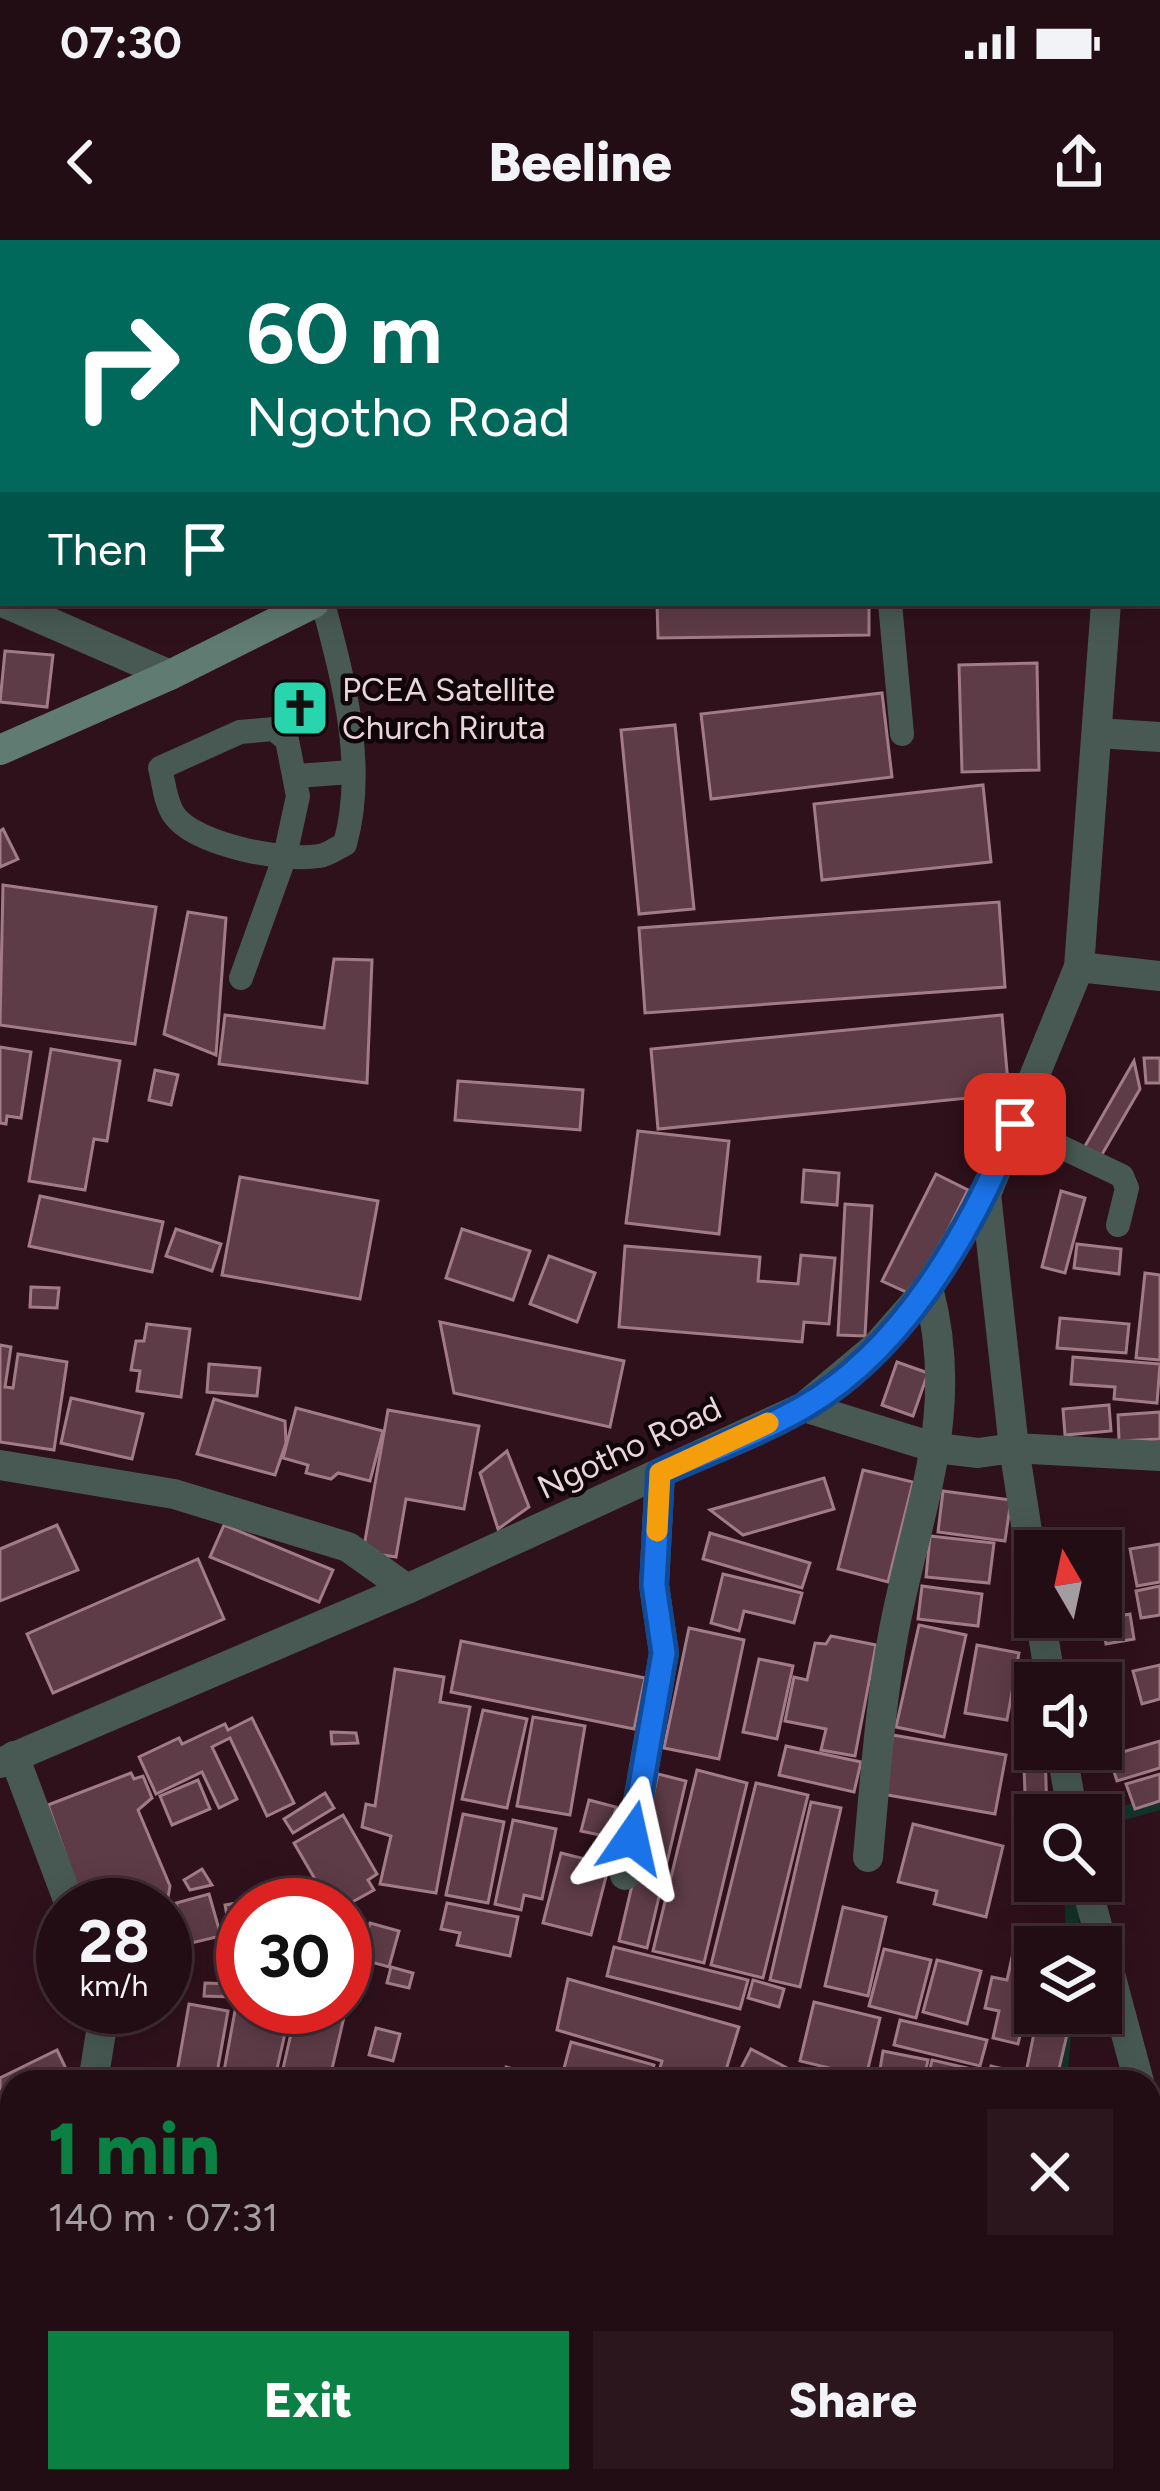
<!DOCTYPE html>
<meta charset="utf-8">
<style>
:root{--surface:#230d15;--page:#2b161e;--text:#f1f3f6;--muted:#a39ca0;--line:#402d34;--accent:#0b8043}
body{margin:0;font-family:Figtree,sans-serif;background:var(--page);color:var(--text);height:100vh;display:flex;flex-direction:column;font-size:45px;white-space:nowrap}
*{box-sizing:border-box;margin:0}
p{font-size:39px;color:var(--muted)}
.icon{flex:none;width:66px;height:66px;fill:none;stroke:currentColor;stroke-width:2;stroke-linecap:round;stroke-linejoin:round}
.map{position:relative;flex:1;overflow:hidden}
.drawer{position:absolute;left:0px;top:1830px;width:1161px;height:423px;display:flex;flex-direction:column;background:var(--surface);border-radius:36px 36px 0 0;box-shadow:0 6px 30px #0003,0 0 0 3px var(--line)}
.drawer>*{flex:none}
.banner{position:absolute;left:0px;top:0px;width:1161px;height:366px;box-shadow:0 6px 30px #0003,0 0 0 3px var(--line);background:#00695c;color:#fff;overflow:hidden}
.needle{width:78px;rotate:351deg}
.controls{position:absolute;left:1014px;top:1290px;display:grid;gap:24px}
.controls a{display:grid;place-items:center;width:108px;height:108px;border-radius:0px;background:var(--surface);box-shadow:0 6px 30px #0003,0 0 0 3px var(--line);font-size:60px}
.speed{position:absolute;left:36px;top:1638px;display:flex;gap:24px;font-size:60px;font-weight:700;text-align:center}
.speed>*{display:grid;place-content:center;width:156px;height:156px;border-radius:50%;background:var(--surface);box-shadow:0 6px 30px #0003,0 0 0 3px var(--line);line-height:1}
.speed small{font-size:30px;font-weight:400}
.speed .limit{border:18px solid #d22;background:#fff;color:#111}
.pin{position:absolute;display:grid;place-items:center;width:102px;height:102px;color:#fff;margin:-51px;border-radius:24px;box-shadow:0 6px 18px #0006}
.me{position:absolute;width:132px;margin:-66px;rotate:11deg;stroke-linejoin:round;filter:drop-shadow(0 0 9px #0008)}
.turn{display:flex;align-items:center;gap:42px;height:252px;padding:0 48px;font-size:54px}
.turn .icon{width:156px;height:156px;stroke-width:2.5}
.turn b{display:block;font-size:84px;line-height:102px}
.then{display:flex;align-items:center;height:114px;padding:0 48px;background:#0003;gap:24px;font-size:45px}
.round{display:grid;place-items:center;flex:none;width:126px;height:126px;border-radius:0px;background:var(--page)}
.overview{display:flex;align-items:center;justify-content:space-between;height:204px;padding:0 48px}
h1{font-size:72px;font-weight:800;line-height:90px;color:var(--accent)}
.button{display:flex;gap:24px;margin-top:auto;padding:24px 48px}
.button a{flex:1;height:138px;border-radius:0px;background:var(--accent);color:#fff;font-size:48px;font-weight:800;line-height:138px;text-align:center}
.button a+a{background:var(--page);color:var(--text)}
.status{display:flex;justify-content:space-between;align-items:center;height:84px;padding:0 60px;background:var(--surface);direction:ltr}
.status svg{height:33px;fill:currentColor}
header{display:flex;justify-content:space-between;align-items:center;height:156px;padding:0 48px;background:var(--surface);font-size:54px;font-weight:800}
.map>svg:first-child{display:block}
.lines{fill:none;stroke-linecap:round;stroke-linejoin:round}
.stream{stroke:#14342b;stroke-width:14}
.building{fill:#5e3c47;stroke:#a17b86;stroke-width:3}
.lane{stroke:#485953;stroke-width:24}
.street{stroke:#485953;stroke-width:30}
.secondary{stroke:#607b72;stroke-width:30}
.route-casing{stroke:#114b97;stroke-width:30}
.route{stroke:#1a73e8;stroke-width:21}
.slow{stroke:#f59e0b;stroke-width:21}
.labels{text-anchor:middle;stroke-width:9;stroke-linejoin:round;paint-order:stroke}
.poi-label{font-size:33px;fill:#ead5da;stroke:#0f0407;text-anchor:start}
.street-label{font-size:33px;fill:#ead5da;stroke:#0f0407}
</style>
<div class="status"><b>07:30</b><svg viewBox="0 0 49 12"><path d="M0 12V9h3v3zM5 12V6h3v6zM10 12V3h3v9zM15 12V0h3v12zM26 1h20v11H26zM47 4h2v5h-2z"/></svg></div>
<header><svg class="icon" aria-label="back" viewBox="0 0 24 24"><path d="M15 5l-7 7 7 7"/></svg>Beeline<svg class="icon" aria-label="share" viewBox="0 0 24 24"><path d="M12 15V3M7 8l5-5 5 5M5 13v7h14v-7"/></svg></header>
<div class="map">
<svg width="1160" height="2251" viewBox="0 0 1160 2251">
<rect width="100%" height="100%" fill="#2f111c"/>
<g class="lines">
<g class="stream">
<polyline points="1101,1579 1160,1563"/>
<polyline points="1071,1641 1073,1707"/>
<polyline points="1060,1842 1066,1773"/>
</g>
</g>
<g class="building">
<polygon points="657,363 869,363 869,395 658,398"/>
<polygon points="5,411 53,415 47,467 0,462"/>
<polygon points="1037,423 1039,530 962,532 959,425"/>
<polygon points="882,453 892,537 711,559 701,474"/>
<polygon points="675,485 694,669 639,674 621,490"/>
<polygon points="983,545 991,622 822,640 814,564"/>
<polygon points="3,589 18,619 0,627 0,591"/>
<polygon points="3,645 156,667 135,804 0,785"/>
<polygon points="999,662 1005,747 645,773 639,688"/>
<polygon points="188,672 226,678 216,815 164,794"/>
<polygon points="334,719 372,720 367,843 219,824 225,775 324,788"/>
<polygon points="1002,775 1009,854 658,889 651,809"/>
<polygon points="0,807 31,812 21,878 7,876 6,884 0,883"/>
<polygon points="51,809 120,821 107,901 94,899 85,950 29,941"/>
<polygon points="1144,818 1160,818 1160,843 1146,843"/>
<polygon points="1134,821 1140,849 1097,923 1081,913"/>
<polygon points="155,830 178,835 171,865 149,860"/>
<polygon points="458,841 583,850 580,890 455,880"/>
<polygon points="638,891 729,901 719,994 626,983"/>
<polygon points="804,930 839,933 837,965 802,962"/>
<polygon points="936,934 968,950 915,1056 882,1041"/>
<polygon points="240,937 378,961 360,1059 222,1035"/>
<polygon points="1061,951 1085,958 1065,1033 1042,1027"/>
<polygon points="40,956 163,982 152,1032 29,1006"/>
<polygon points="845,964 872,966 865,1096 838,1095"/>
<polygon points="176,989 221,1004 212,1031 166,1016"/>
<polygon points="462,989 530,1011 513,1060 446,1038"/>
<polygon points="1077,1004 1121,1009 1119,1034 1074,1028"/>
<polygon points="625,1006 760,1017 758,1041 798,1044 801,1015 835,1018 829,1084 804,1082 802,1102 619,1087"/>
<polygon points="549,1016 595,1033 577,1082 530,1064"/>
<polygon points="1145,1033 1160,1035 1160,1120 1136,1118"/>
<polygon points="31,1047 59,1048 57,1068 30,1067"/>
<polygon points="1060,1078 1129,1084 1126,1113 1057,1108"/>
<polygon points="440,1082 624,1121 610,1187 454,1153"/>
<polygon points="147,1084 190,1089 181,1157 137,1151 140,1131 131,1130 136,1101 144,1101"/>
<polygon points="0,1105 11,1107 5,1147 13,1148 18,1114 67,1122 54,1210 0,1202"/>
<polygon points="1073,1117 1160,1124 1157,1163 1114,1159 1115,1147 1071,1144"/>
<polygon points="897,1122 928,1133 913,1176 882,1165"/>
<polygon points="209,1124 260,1128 257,1156 207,1152"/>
<polygon points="71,1158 143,1174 132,1219 61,1203"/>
<polygon points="214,1159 285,1181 286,1203 275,1235 197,1214"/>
<polygon points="1109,1165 1111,1191 1065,1195 1063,1169"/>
<polygon points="296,1168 383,1191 370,1241 338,1233 331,1239 306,1233 308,1225 283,1218"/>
<polygon points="388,1170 479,1186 464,1269 406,1259 396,1317 363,1312"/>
<polygon points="1160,1172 1160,1199 1119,1201 1118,1175"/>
<polygon points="507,1211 529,1267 498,1289 480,1233"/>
<polygon points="863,1230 913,1242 888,1342 838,1329"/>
<polygon points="824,1238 834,1269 743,1295 710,1270"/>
<polygon points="943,1251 1011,1260 1005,1301 938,1292"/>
<polygon points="57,1285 78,1330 0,1361 0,1309"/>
<polygon points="224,1285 333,1330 319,1362 210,1317"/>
<polygon points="710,1293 810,1323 802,1348 703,1319"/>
<polygon points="930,1296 994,1303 989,1343 926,1337"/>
<polygon points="1160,1304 1160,1342 1137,1346 1130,1309"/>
<polygon points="198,1319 224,1379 53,1453 27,1394"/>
<polygon points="723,1334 802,1353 794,1383 744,1371 739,1391 711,1383"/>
<polygon points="922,1346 982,1354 978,1386 918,1379"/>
<polygon points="1160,1346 1160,1375 1141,1378 1136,1351"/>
<polygon points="1130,1374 1134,1399 1106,1404 1102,1379"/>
<polygon points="919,1385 966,1395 944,1497 896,1487"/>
<polygon points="689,1388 744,1400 719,1519 664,1508"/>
<polygon points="831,1396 876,1405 855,1516 821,1510 826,1489 785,1481 794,1437 807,1440 815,1403 826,1404"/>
<polygon points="461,1401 645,1438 634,1489 451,1452"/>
<polygon points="977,1405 1019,1413 1007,1480 965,1473"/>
<polygon points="759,1419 793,1426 777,1499 743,1492"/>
<polygon points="1160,1425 1160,1459 1142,1464 1133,1431"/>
<polygon points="395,1429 444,1437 440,1462 470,1467 436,1653 380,1644 391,1596 362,1587 366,1564 375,1566"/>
<polygon points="483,1470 527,1479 507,1568 462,1559"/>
<polygon points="1022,1475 1035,1475 1035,1509 1045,1509 1047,1575 1035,1575 1035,1589 1021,1590 1026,1580"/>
<polygon points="533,1477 585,1486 570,1575 517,1566"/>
<polygon points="252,1478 294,1563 267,1576 230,1498 212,1507 237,1559 219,1568 202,1532 156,1554 139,1517 179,1498 182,1504 225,1484 228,1490"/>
<polygon points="331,1492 356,1493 358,1503 332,1504"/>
<polygon points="893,1495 1006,1515 995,1574 882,1554"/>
<polygon points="1160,1501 1160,1528 1117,1541 1109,1516"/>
<polygon points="786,1506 861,1522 854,1552 779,1535"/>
<polygon points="697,1530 747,1543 704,1723 653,1711"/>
<polygon points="131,1533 134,1539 143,1536 152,1558 138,1570 170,1646 165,1675 165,1665 83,1665 48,1565"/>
<polygon points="658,1534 686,1541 647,1708 619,1701"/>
<polygon points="1160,1534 1160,1561 1135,1569 1126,1544"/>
<polygon points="198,1540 210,1569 172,1585 160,1556"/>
<polygon points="756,1543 808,1555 763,1738 711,1725"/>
<polygon points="325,1553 334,1568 293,1593 284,1579"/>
<polygon points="589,1560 616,1567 609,1597 581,1591"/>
<polygon points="811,1562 841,1568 800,1747 770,1740"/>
<polygon points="463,1574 504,1582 488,1663 446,1655"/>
<polygon points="343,1575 377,1634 368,1640 374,1650 345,1666 330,1665 294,1603"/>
<polygon points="513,1580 556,1589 542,1659 524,1655 521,1670 495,1664"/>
<polygon points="913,1584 1003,1606 986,1677 934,1664 937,1651 898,1642"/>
<polygon points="561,1613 609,1625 591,1695 543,1683"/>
<polygon points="202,1629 212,1645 190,1650 184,1640"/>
<polygon points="297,1652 299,1665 243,1665 243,1691 234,1693 233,1681 228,1681 225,1665"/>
<polygon points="209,1654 221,1696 187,1704 176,1663"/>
<polygon points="447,1663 518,1677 510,1716 457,1705 460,1693 441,1689"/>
<polygon points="843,1667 886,1677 868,1756 825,1746"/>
<polygon points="370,1683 399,1691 389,1727 360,1719"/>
<polygon points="614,1707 748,1740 740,1769 607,1736"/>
<polygon points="1014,1708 1035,1712 1035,1731 1018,1804 993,1798 999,1771 985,1768 992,1737 1007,1740"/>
<polygon points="884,1709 931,1720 916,1778 869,1766"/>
<polygon points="937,1720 981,1731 967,1784 923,1772"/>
<polygon points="391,1727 413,1733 409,1748 387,1743"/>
<polygon points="241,1738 243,1767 291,1767 274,1842 222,1842"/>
<polygon points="568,1739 739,1787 723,1840 708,1835 706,1842 656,1842 662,1821 557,1790"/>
<polygon points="753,1740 784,1749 779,1767 748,1758"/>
<polygon points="205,1743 232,1744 231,1757 204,1756"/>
<polygon points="345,1750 350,1751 329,1842 280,1842 297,1767 345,1767"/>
<polygon points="814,1762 880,1778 866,1837 800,1821"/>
<polygon points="189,1764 228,1771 217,1833 207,1831 205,1842 176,1838"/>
<polygon points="1038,1774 1071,1777 1056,1842 1024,1842"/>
<polygon points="900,1780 987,1800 980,1826 894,1805"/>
<polygon points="376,1788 400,1794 393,1821 369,1815"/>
<polygon points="571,1802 654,1825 650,1842 599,1842 563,1832"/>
<polygon points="751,1809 793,1831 787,1842 735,1840"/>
<polygon points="57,1810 70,1837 60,1842 12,1842 12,1866 0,1872 0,1838"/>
<polygon points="883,1811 928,1820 923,1842 878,1842"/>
<polygon points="932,1820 984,1832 982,1842 927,1842"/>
<polygon points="991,1826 1020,1833 1018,1842 987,1842"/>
<polygon points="506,1827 528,1833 525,1842 502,1842"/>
<polygon points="11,1901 12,1949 0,1953 0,1905"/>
<polygon points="1158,1979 1160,2012 1149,2014 1149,1981"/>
<polygon points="1160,2017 1160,2070 1158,2071 1154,2046 1149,2046 1149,2020"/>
<polygon points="12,2181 12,2222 0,2199 0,2188"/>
<polygon points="99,2241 104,2251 74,2251 72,2247 64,2251 21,2251 17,2242"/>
<polygon points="130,2241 185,2241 182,2251 126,2251"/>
</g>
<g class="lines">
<g class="lane">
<polyline points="884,3 885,0"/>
<polyline points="890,363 902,494"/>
<polyline points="297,536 351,532"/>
<path d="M241,738L285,616L298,556L287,500L274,489L240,492L160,528C164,543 165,562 174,575C195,605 284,622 319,616C328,615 337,608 345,604C367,525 343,439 323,363"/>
<polyline points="1015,885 1122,936 1127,948 1118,985"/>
</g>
<g class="street">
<polyline points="1051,0 1054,3"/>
<polyline points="19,3 19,0"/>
<polyline points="1158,58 1160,58"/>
<polyline points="0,132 3,111"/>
<polyline points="1158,267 1160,267"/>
<polyline points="5,363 170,435"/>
<polyline points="1097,493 1160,497"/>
<polyline points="1079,727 1160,736"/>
<polyline points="986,954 1014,1208 1035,1342"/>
<polyline points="804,1167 936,1208 978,1213 1014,1208 1160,1216"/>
<polyline points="0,1225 174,1254 348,1307 407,1349"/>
<polyline points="1040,1377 1051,1443"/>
<polyline points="1061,1509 1073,1575"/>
<polyline points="14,1516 70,1665"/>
<polyline points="0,1523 407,1349 804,1167 877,1106 928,1048 986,954 1079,727 1106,363"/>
<path d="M868,1617C875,1541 880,1465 894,1390C917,1269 962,1175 928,1048"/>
<polyline points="625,1635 664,1413 654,1345 660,1233"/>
<polyline points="1085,1641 1139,1842"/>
<polyline points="93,1842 105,1767"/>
<polyline points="1149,1880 1160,1920"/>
<polyline points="0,2084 12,2064"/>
</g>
<g class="secondary">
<polyline points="713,3 716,0"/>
<polyline points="0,510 170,435 314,363"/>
</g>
</g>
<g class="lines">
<defs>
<path id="route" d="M632,1598L664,1413L654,1345L660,1233C707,1212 758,1193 802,1168C904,1110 972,989 1015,884"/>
</defs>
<use href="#route" class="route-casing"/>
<use href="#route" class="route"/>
<polyline class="slow" points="657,1291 660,1233 768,1183"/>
</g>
<defs>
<symbol id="church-square" viewBox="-11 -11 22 22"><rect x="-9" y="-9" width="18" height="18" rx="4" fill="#29d5ad" stroke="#0f0407"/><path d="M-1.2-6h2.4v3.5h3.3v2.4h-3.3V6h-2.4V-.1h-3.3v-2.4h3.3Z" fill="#111"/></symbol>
</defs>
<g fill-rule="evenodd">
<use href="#church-square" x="267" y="435" width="66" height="66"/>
</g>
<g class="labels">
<g class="poi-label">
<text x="342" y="461">PCEA Satellite<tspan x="342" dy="38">Church Riruta</tspan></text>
</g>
<g class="street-label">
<text transform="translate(629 1207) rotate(-25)" y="12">Ngotho Road</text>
</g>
</g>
</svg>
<div class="controls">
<a><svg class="needle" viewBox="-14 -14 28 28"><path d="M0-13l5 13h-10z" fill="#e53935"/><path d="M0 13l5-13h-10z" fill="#a39ca0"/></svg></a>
<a><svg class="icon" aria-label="sound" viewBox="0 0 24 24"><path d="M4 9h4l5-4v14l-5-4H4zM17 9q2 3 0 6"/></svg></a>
<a><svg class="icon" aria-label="search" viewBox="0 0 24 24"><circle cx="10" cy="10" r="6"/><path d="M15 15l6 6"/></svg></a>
<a><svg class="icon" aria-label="layers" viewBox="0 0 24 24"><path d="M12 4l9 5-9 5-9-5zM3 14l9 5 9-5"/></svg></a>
</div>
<div class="speed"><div>28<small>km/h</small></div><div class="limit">30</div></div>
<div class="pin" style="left:1015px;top:884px;background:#d93025"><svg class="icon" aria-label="arrive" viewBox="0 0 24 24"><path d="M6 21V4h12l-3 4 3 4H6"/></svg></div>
<svg class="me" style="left:632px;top:1598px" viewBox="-20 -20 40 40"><path d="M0-17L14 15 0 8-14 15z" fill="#1a73e8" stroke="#fff" stroke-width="4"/></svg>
<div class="banner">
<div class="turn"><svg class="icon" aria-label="right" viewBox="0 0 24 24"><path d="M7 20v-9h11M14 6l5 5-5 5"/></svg><div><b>60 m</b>Ngotho Road</div></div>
<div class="then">Then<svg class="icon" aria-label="arrive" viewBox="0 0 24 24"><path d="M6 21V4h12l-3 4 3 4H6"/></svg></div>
</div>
<section class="drawer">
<div class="overview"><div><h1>1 min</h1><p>140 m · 07:31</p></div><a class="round"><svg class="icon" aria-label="close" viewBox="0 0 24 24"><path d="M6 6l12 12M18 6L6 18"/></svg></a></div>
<div class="button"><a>Exit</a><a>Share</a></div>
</section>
</div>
